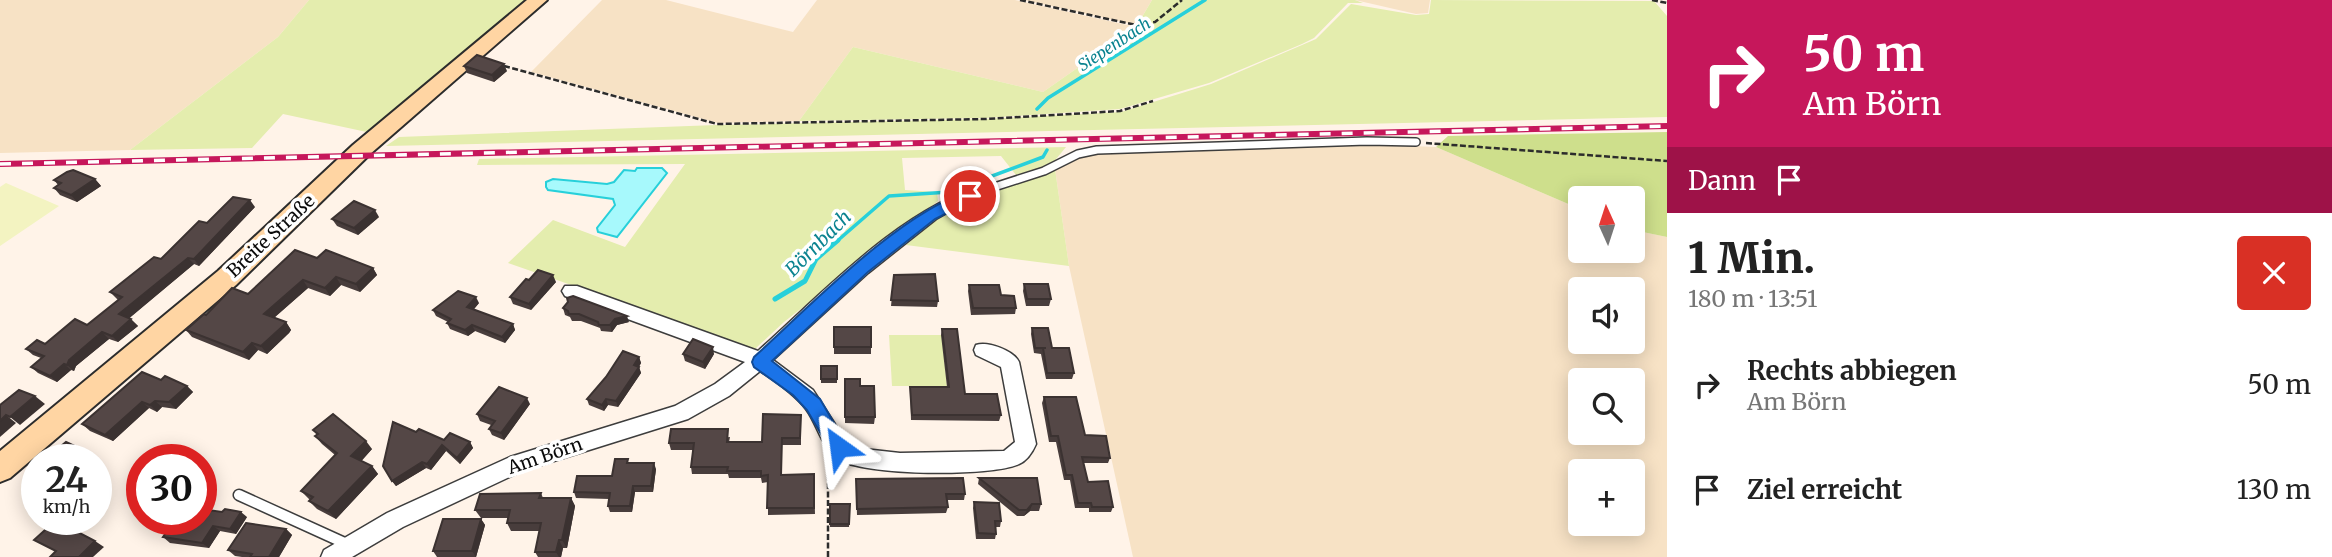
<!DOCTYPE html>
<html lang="de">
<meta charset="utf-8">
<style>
:root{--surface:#fff;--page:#f2f2f2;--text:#222;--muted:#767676}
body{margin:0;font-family:Merriweather,serif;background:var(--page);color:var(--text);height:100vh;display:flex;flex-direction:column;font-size:26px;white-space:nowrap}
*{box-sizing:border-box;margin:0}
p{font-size:23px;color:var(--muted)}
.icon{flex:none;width:38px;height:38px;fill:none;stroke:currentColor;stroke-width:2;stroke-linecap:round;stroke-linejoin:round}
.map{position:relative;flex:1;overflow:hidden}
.sheet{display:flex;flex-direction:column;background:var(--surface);width:665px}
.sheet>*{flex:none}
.top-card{background:#c6175b;color:#fff;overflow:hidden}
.needle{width:46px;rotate:357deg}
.fabs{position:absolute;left:1568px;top:186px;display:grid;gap:14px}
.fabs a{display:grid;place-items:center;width:77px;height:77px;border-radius:7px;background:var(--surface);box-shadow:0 4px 18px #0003;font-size:35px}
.speed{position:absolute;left:21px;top:444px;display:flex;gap:14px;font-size:35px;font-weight:700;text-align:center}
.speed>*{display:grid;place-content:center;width:91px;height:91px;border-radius:50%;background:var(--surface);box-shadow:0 4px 18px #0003;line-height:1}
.speed small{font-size:18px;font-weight:400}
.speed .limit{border:10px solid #d22;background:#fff;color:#111}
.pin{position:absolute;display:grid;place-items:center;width:60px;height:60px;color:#fff;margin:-30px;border:4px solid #fff;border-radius:50%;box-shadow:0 2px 7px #0007}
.me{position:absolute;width:77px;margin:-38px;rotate:329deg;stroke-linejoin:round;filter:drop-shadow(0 0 5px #0008)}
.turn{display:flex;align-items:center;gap:24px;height:147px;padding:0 21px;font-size:32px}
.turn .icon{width:91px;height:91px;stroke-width:2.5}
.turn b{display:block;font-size:49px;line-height:60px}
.then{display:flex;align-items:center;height:66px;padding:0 21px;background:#0003;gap:14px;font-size:26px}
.round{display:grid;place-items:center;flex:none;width:74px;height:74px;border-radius:7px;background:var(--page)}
.overview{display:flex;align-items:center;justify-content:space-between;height:119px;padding:0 21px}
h1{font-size:42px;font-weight:800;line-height:52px}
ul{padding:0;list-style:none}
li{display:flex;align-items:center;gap:21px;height:105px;padding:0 21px}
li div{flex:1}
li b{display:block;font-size:26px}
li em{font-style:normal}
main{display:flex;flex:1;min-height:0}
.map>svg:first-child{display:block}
.farmland{fill:#f7e2c5;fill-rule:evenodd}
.green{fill:#e4edae}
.forest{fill:#cedf8c}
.pitch{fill:#f3f3c1}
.water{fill:#a7f9fc;stroke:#27d0da;stroke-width:2}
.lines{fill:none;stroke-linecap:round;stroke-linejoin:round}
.stream-far1{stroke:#27d0da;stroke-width:3.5}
.stream{stroke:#27d0da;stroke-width:5}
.lane-far1-casing{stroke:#3d3d3d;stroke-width:10}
.lane-casing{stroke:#3d3d3d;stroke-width:13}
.street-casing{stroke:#3d3d3d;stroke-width:3}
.secondary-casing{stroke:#2c2c2c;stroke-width:4}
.path{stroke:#2c2c2c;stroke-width:2.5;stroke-dasharray:6 2.5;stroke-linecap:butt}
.lane-far1{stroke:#fff;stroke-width:7}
.lane{stroke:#fff;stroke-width:10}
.street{fill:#fff;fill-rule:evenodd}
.secondary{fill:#ffd5a3;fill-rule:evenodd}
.rail-casing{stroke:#c6175b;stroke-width:6}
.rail{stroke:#fff;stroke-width:3.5;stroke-dasharray:11;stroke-linecap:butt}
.wall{fill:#483d3c}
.shaded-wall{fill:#3b3231}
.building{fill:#544746;stroke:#3b3231;stroke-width:2}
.route{fill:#1a73e8;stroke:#114b97;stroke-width:2}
.labels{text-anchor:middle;stroke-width:7;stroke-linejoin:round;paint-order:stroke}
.far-water-label{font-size:16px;font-style:italic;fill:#0b8390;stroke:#fff}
.street-label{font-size:18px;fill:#0a0a0a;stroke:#fff}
.water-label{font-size:19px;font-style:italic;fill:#0b8390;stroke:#fff}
</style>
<main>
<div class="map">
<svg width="1667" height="557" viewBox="0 0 1667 557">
<rect width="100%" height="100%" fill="#fff3e8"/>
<g class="farmland">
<polygon points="0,0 309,0 278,37 130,150 0,153"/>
<polygon points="602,0 666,0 793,32 817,0 1015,0 1136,27 1043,92 853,47 799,121 718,123 531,72"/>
<polygon points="1024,0 1152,0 1137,25"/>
<polygon points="1355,0 1430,0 1428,13 1416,14"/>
<path d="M1361,144L1436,147L1580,209V250H1633V230L1667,237V557H1133L1069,266L1055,169L1083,154L1096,152ZM1580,289H1633V341H1580ZM1580,380H1633V432H1580ZM1580,471H1633V523H1580Z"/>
</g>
<g class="green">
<polygon points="309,0 534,0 376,134 283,114 252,148 130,150 278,37"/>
<polygon points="1152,0 1355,0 1363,3 1348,3 1314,38 1302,44 1209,83 1120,109 986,118 799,121 853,47 1043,92 1136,27"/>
<polygon points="1431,0 1654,1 1667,16 1667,117 386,146 399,137 716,125 985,119 1121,112 1211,84 1316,39 1351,4 1416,15 1429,14"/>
<polygon points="1066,147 1052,164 1016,175 1001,156 902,158 905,190 937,192 938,201 784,322 755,349 508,263 553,220 625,247 685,164 477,165 479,159"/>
<polygon points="1055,169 1069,266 906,245 948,210"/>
<polygon points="889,335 942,335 947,386 892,386"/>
</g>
<polygon class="forest" points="1667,132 1667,237 1633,230 1633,198 1580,198 1580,209 1436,147 1448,136"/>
<polygon class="pitch" points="6,183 59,206 0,246 0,187"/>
<polygon class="water" points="637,168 662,168 667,173 617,237 598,232 597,228 615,205 613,199 548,190 546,187 546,182 553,179 607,184 614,182 624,170 635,171"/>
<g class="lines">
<g class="stream-far1">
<polyline points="1037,109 1048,98 1205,0"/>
<polyline points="836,242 889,196 949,192 1043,157 1047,150"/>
</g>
<polyline class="stream" points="775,299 805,281 816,259 838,240"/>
<defs>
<polyline id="lane-far1" points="988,189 1044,171 1078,154 1097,150 1367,141 1416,142"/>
<polyline id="lane" points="239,495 349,545"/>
<path id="street" d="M988,183L996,189L994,193L959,206L936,219L868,273L773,360L813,390L840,432L855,448L900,453L1004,451L1015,442L1001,367L976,355L974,350L976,345C988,341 1014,351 1019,362L1036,444C1033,451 1027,461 1019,464C993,477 862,476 838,459C821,447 818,425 806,409C794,394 777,382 760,371L729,396L688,419L522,471L403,527L352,557H321L324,550L387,513L510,457L675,406L715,384L745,362L565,296L562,291L565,286H577L758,351C825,291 900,209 988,183Z"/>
<polygon id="secondary" points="527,0 547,0 369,155 236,285 10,478 0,482 0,451 218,271 353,145"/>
</defs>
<use href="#lane-far1" class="lane-far1-casing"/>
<use href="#lane" class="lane-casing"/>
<use href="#street" class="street-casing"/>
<use href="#secondary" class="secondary-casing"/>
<g class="path">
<polyline points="1020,0 1136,25 1155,22 1182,0"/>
<polyline points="1652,0 1667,3"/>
<polyline points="504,66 717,124 986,119 1120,111 1153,101"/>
<polyline points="1426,143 1667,161"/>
<polyline points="828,557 828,473 832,463"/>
</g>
<use href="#lane-far1" class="lane-far1"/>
<use href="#lane" class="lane"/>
<use href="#street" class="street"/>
<use href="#secondary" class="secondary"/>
<defs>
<polyline id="rail" points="0,164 1667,126"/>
</defs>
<use href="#rail" class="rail-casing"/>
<use href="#rail" class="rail"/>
</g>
<g class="wall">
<polygon points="464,66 507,71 494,82 467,73"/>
<polygon points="95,179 101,186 77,202 60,195 54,188 58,185 54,180"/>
<polygon points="255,207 199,266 194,264 129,318 138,326 118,342 109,339 76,366 74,371 71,370 57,382 38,373 31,367 41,358 33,355 26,349 45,344 87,325 118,300 110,292 161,259 207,223"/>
<polygon points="379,217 358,235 337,226 332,219"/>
<polygon points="317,258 373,268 377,275 360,292 341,285 330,296 308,288 274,318 286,322 291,330 289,333 267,354 258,350 249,360 192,337 186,330 206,315"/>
<polygon points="894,275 938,301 937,307 891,306"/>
<polygon points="529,280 556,282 531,310 513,304 510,297"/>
<polygon points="1024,284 1051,299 1049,306 1026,306 1023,291"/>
<polygon points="969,285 1001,295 1016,308 1015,314 971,315 968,291"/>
<polygon points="479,303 473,310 513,324 515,330 505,343 475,331 468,336 450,329 447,323 448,322 436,316 433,310"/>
<polygon points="563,308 629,322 617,325 612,332 601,331 600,328 581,321 572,321 570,317 565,315"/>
<polygon points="834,327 871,347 871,354 834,354"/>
<polygon points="1032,328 1052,348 1074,373 1072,379 1046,379 1041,354 1034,353 1031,334"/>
<polygon points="942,329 965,394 1001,415 999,421 911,420 910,387 947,387 941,335"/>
<polygon points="683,354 714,354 705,369 685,361"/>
<polygon points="639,357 641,363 639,367 641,373 618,407 608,405 604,411 589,405 587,399"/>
<rect x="821" y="366" width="16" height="17"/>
<polygon points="845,379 875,417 874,424 845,423"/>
<polygon points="161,380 187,386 193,392 176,409 162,407 157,412 149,408 113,441 90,431 82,424"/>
<polygon points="1044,397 1085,435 1110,458 1108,463 1083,463 1088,482 1113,507 1111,512 1089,512 1089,508 1075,508 1070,480 1064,480 1056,442 1049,442 1042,403"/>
<polygon points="530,404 504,440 492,435 489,429 491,425 480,421 477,414"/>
<polygon points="801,415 801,445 782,445 782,475 814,474 815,514 768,515 768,482 762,483 761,478 729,478 728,474 692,474 691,467 693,450 671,450 669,443 730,437 729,442 762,442"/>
<polygon points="313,430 372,449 361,461 372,466 378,474 336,519 317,509 309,501 310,500 301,491 335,455 322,444 315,436 317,435"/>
<polygon points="416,432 444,440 470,442 473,448 460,464 446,451 431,470 426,468 396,486 392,481"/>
<polygon points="629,463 656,469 653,492 635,492 632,512 610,512 608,506 609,499 576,498 574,492 612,476"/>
<polygon points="979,478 1041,504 1039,511 1030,511 1024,516 1017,516 978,484"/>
<polygon points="856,479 965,494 964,500 947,500 948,507 946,513 857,515"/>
<polygon points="541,493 543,498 571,498 575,506 567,548 563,548 561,557 538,557 535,552 540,531 511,531 507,523 508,518 481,518 475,510"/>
<polygon points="974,502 1001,521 1000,527 996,527 996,534 995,539 976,539 973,508"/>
<polygon points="830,504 850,504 849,527 830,527"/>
<polygon points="247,517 236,534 220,531 209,548 170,543 163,537"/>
<polygon points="481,519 485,525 476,557 437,557 433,551"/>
<polygon points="286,529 292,535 279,557 242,557 235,556 228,550"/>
</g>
<g class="shaded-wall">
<polygon points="504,64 507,71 494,82 492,75"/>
<polygon points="95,179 101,186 77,202 71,195"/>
<polygon points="250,200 255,207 199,266 194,259"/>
<polygon points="375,210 379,217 358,235 354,228"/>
<polygon points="188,258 194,264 126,321 119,314"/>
<polygon points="373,268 377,275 360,292 356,284"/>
<polygon points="553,275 556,282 531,310 529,304"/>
<polygon points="336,277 341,285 330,296 325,288"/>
<polygon points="303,280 308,288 269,322 264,314"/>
<polygon points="476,297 479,303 470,314 467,307"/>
<polygon points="627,316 629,322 617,325 612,332 610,325 615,319"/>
<polygon points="131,319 138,326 118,342 112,336"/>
<polygon points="286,322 291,330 289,333 267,354 261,346"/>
<polygon points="513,324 515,330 505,343 502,337"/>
<polygon points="472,325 475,331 468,336 465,330"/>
<polygon points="102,332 109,339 76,366 74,371 67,365 69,360"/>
<polygon points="252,343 258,350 249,360 243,352"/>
<polygon points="713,347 714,354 705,369 703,362"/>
<polygon points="639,357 641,363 636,371 634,365"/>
<polygon points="64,364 71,370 57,382 50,376"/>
<polygon points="639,367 641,373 618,407 616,401"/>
<polygon points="187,386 193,392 176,409 169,402"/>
<polygon points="35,396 45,404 20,425 10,417"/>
<polygon points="527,398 530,404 504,440 501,433"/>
<polygon points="606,399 608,405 604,411 602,405"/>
<polygon points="155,401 162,407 157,412 150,405"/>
<polygon points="142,402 149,408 113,441 105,435"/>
<polygon points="6,415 16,423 0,437 0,421"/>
<polygon points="366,441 372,449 358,465 351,456"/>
<polygon points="470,442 473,448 460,464 457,458"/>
<polygon points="442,445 446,451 431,470 427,464"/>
<polygon points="92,454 99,460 96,463 96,460 86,460"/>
<polygon points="422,462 426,468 396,486 392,481"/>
<polygon points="654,463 656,469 653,492 651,486"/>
<polygon points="372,466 378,474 336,519 328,511"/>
<polygon points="633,486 635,492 632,512 630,506"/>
<polygon points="571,498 575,506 567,548 562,540"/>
<polygon points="1032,504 1030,511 1024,516 1027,510"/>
<polygon points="241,512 247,517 236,534 230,529"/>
<polygon points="481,519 485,525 476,557 472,551"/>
<polygon points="76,520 83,520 87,523 77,533 68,527"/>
<polygon points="213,526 220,531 209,548 202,543"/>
<polygon points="286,529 292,535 279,557 269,557"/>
<polygon points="559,540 563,548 561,557 559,557 556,552"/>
<polygon points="95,541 104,547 93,557 79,557"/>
</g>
<g class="building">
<polygon points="477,55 504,64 492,75 464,66"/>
<polygon points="73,170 95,179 71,195 54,188 61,183 54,180 67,172"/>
<polygon points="233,197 250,200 194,259 188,258 119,314 131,319 112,336 102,332 69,360 67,365 64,364 50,376 31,367 44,356 26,349 37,340 45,344 75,319 87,325 122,297 110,292 154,257 161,259 199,221 207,223"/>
<polygon points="354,201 375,210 354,228 332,219"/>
<polygon points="295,250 317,258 326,250 373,268 356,284 336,277 325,288 303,280 264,314 286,322 283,326 261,346 252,343 243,352 186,330 204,314 206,315 232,288 248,294"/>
<polygon points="538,270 553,275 529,304 510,297 526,279 529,280"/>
<polygon points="935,274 938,301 891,300 894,275"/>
<polygon points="1024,284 1048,284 1051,299 1027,299"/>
<polygon points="969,285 999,285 1001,295 1014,296 1016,308 973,308"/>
<polygon points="458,291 476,297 467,307 513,324 502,337 472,325 465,330 447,323 451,319 433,310"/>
<polygon points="573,296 627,316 615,319 610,325 599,325 598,322 579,314 569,314 568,311 563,308 568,302 567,298"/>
<rect x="834" y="327" width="37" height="20"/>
<polygon points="1032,328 1048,328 1052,348 1069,348 1074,373 1047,373 1043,348 1046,348 1035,348"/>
<polygon points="942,329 957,329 965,394 997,394 1001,415 912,415 910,387 949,387"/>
<polygon points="693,339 713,347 703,362 683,354"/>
<polygon points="623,351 639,357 634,365 639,367 616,401 606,399 602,405 587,399 606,377"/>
<rect x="821" y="366" width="16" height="13"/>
<polygon points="142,372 161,380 165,376 187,386 169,402 155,401 150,405 142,402 105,435 82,424"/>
<polygon points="845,379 860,379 860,386 874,386 875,417 845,417"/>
<polygon points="499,387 527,398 501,433 489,429 495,421 477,414"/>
<polygon points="19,390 35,396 10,417 6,415 0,421 0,405"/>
<polygon points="1044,397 1076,397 1085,435 1106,436 1110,458 1082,457 1088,482 1108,481 1113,507 1092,507 1091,503 1078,503 1072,475 1066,475 1058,436 1051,436"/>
<polygon points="333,414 366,441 351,456 372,466 328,511 309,501 313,497 301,491 337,453 315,436 318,434 313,430"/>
<polygon points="763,414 801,415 800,438 782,438 781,475 814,474 814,508 767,508 768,475 761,476 761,471 727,471 728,467 691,467 694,443 669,443 671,429 728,429 727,442 762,442"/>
<polygon points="393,422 416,432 419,429 444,440 450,433 470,442 457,458 442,445 427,464 422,462 392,481 383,466"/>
<polygon points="66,442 92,454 86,460 44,460"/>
<polygon points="615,459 628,459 627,463 654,463 651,486 633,486 630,506 608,506 610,493 574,492 577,476 612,476"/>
<polygon points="37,467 37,477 30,473"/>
<polygon points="963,478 965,494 946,494 948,507 857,509 856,479"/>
<polygon points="979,478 1037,478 1041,504 1032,504 1027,510 1019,510"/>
<polygon points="37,492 37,499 32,497"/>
<polygon points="541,493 539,498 571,498 562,540 559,540 556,552 535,552 541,523 507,523 510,510 475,510 480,494"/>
<polygon points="974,502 999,503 1001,521 995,521 996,534 978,533"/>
<polygon points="830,504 850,504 849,524 830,524"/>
<polygon points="201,509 222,512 225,509 241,512 230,529 213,526 202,543 163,537 175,520 201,520"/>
<polygon points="443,519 481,519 472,551 433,551"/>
<polygon points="56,520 76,520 68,527 95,541 79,557 50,557 56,551 34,540"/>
<polygon points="246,523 286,529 269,557 250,557 252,554 228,550"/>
</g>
<path class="route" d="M970,191L978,196L975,199L935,219L868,272L772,361L820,399L848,447L845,453L839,455L832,453L807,410L793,395L754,367L752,362L754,357C809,307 901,211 970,191Z"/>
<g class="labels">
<g class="far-water-label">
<text transform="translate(1114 44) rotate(-33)" y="6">Siepenbach</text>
</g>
<g class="street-label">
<text transform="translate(271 236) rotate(-43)" y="6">Breite Straße</text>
<text transform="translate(545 456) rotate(-19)" y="6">Am Börn</text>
</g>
<g class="water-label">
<text transform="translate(818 243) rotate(-45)" y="7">Börnbach</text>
</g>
</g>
</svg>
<div class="fabs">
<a><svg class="needle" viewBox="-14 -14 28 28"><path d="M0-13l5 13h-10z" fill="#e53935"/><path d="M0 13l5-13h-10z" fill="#767676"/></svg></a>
<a><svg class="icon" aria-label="sound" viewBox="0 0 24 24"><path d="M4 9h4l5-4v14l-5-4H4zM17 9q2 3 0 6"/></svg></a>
<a><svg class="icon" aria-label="search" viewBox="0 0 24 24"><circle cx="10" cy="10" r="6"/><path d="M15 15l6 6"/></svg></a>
<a>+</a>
</div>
<div class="speed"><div>24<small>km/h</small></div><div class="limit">30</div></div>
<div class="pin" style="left:970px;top:196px;background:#d93025"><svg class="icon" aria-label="arrive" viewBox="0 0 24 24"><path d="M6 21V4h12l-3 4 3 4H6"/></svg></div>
<svg class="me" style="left:839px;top:447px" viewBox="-20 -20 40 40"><path d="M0-17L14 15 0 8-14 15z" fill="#1a73e8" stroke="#fff" stroke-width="4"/></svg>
</div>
<section class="sheet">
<div class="top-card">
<div class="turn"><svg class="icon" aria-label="right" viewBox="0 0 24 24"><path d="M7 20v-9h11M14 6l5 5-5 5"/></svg><div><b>50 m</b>Am Börn</div></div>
<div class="then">Dann<svg class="icon" aria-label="arrive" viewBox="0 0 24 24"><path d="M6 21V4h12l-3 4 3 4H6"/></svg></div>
</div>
<div class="overview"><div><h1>1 Min.</h1><p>180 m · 13:51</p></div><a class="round" style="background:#d93025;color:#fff"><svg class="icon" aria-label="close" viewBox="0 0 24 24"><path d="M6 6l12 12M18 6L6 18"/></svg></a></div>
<ul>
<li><svg class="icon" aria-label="right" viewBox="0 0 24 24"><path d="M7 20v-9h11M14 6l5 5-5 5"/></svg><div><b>Rechts abbiegen</b><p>Am Börn</p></div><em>50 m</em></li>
<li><svg class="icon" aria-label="arrive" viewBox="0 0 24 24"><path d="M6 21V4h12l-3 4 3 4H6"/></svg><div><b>Ziel erreicht</b></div><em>130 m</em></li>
</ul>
</section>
</main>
